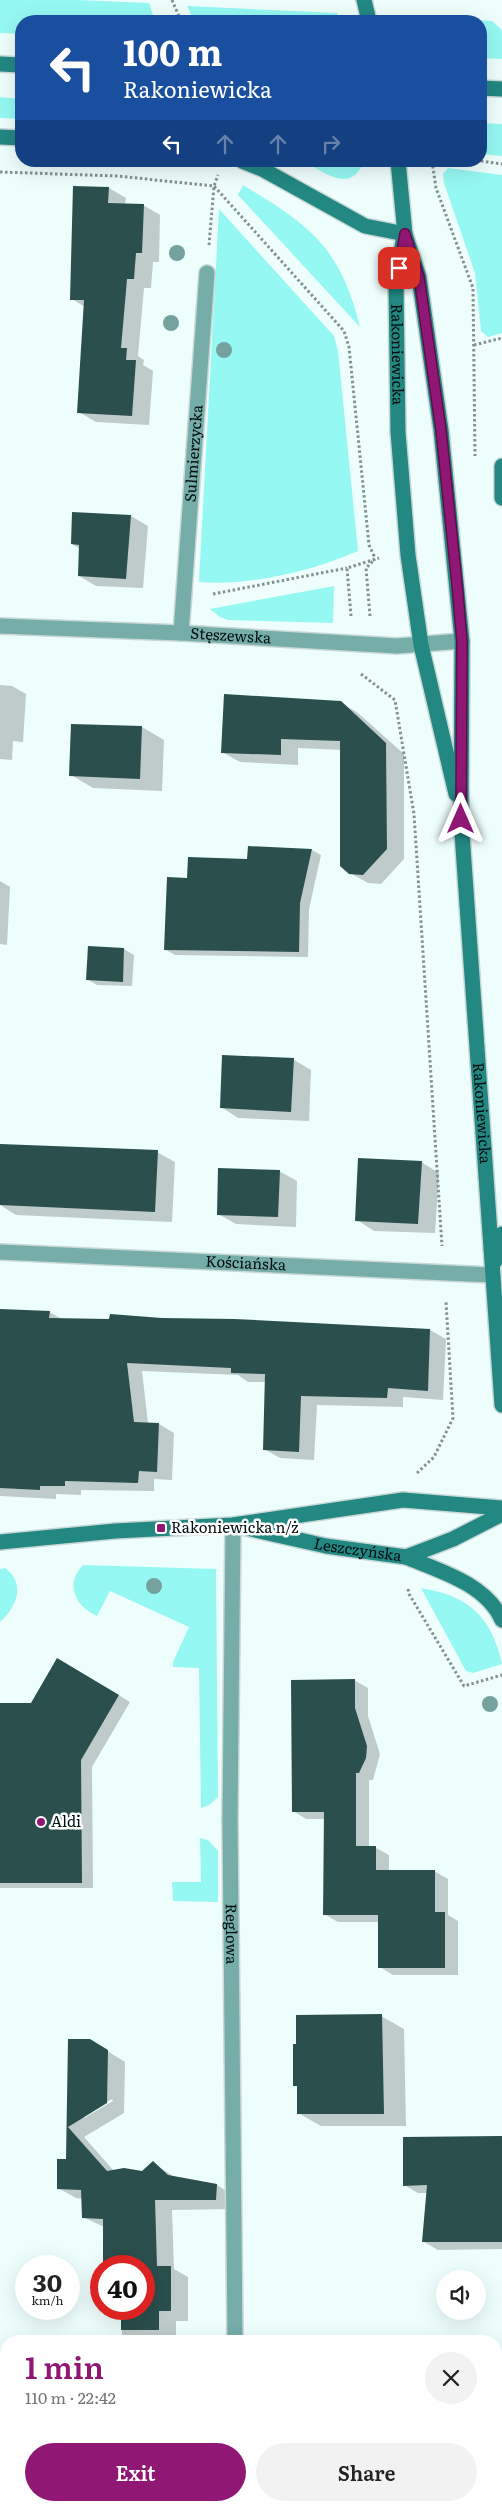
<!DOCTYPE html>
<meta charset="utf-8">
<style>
:root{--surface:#fff;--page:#f2f2f2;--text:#222;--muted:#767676;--accent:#911774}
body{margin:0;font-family:Literata,serif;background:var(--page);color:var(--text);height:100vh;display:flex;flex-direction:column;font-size:19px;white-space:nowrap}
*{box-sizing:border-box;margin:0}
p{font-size:16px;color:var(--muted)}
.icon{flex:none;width:28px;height:28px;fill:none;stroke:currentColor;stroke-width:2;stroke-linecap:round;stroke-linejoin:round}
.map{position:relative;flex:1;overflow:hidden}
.side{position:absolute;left:0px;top:2335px;width:502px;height:176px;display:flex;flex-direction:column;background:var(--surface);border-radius:20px 20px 0 0;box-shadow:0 5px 20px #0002}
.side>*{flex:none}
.guide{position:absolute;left:15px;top:15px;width:472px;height:152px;border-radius:20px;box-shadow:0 5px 20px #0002;background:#1a4fa0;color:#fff;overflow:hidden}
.controls{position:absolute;left:436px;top:2270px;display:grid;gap:10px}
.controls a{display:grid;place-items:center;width:50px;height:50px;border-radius:50%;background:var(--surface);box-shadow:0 5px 20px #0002;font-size:25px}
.speed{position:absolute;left:15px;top:2255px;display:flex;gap:10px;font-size:25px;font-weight:700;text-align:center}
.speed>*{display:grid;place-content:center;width:65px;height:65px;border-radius:50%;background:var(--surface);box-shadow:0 5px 20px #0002;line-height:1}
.speed small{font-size:12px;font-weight:400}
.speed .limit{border:8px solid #d22;background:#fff;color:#111}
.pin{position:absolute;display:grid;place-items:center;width:42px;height:42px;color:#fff;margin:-21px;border-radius:10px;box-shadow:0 2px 8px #0006}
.me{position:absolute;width:55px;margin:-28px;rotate:0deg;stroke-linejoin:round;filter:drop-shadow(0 0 4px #0008)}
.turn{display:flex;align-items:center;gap:18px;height:105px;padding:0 25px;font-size:22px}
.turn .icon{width:65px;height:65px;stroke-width:2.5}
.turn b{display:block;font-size:35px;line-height:42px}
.lanes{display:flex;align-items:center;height:48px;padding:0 25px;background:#0003;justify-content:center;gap:25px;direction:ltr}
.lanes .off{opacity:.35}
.round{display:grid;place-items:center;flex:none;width:52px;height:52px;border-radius:26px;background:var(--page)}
.head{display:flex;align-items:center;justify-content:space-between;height:85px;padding:0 25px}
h1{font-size:30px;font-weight:600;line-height:38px;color:var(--accent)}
.primary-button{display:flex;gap:10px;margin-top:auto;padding:10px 25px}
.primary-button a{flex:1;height:58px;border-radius:30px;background:var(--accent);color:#fff;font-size:20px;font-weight:600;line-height:58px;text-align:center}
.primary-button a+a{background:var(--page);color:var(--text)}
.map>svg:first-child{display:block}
.green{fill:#96f8f2}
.shadow{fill:#0003;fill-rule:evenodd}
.building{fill:#2a4f4c}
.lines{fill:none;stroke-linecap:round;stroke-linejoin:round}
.street-casing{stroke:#c8d8d7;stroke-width:18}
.secondary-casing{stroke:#c8d8d7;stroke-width:18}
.path{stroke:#839291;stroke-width:3;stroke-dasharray:2.5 2.5;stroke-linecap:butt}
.street{stroke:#76ada9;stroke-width:15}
.secondary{stroke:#238782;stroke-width:15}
.tree{fill:#75a19f}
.route-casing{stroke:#5e0f4b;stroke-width:12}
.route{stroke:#911774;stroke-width:9}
.poi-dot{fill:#911774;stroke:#fff;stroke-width:2}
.labels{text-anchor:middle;stroke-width:5;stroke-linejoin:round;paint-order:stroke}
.street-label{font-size:15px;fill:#020f0e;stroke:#fff}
.poi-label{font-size:15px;fill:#020f0e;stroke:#fff;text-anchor:start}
</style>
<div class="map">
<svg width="502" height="2511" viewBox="0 0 502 2511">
<rect width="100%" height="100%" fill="#eefefd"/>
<g class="green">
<polygon points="0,0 78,0 149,3 155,21 21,21 21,34 0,33"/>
<polygon points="187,6 337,13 339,21 194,21"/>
<polygon points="400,16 492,21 502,30 502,59 481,58 481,21 401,21"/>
<polygon points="0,97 21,99 21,119 0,118"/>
<polygon points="481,123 502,124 502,156 481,154"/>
<path d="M303,161H364C351,196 323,171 303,161Z"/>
<polygon points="448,168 502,175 502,333 488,337 481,331 475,273 444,183 443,174"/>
<path d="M243,185C311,226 340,247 360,327L238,195Z"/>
<path d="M219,209L334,336L338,351L358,551C312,571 250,586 199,582Z"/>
<polygon points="334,586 333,623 228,620 220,617 210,609"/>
<path d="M83,1565L216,1569L218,1797L209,1805L201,1808L199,1668L173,1667V1662L189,1627L110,1591L97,1616C76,1607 64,1585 83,1565Z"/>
<path d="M5,1568C26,1583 17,1607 0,1622V1569Z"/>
<path d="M421,1588C469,1596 491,1616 502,1664L473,1673L466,1671Z"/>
<polygon points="200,1838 208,1840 218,1851 218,1902 173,1901 172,1882 201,1882"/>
</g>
<g class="shadow">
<polygon points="109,188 126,198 125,205 143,205 160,215 159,262 153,262 151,288 144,288 138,356 144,360 143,365 153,371 149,425 96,422 79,412 85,307 72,299"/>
<polygon points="131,516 148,526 143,588 96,586 79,576 80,549 72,544"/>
<polygon points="0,685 12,686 26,694 23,742 13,741 12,760 0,759"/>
<polygon points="340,702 358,713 404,754 404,859 381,884 368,883 350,873 342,750 298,748 298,765 240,762 222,752"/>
<polygon points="142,727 164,740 162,791 93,788 71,775"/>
<polygon points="312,850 321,855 309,909 308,957 175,955 166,950 248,861"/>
<polygon points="0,881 10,887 7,945 0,944"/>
<polygon points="89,948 124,949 134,955 132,986 97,985 87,979"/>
<polygon points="294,1060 311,1070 309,1121 238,1118 221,1107"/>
<polygon points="0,1145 157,1152 175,1162 172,1222 16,1215 0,1205"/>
<polygon points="421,1162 439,1173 435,1233 374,1231 357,1220"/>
<polygon points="279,1171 297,1181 296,1227 236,1224 218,1214"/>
<polygon points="0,1310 49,1312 62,1319 234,1320 430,1330 446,1339 443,1400 403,1397 403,1407 317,1405 314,1460 280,1458 264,1449 266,1382 248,1382 238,1375 142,1371 148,1423 159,1424 174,1433 172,1480 154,1479 154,1491 81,1490 81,1495 56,1494 56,1499 0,1496"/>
<polygon points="58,1659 130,1702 92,1767 93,1888 0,1888 0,1704 32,1704"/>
<polygon points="354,1680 368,1688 368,1716 380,1754 373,1780 369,1780 369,1848 376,1848 389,1855 389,1871 434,1871 448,1879 448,1915 458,1921 458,1975 393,1975 380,1967 379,1922 338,1922 324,1914 325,1819 306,1819 293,1811"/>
<polygon points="381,2016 404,2029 406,2126 321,2126 298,2113 298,2087 295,2085 298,2045"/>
<path d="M69,2040H90L125,2062L124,2113L84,2137L114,2171L143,2172L153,2163L176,2178L217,2185L234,2196L233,2209L172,2210L174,2269L188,2277V2321H176V2341H122V2320L105,2309H144V2266H105L104,2227L83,2217V2199L76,2198L58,2188L68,2161ZM112,2099L113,2101L84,2118V2115Z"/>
<polygon points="502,2137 502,2249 438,2250 424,2242 428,2193 418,2193 404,2185"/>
<rect x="496" y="2453" width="6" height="52"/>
<rect x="92" y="2505" width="104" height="6"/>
<rect x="296" y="2505" width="102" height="6"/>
</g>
<g class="building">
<polygon points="73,186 109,187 108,203 144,204 142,253 136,253 134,279 127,279 121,348 127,348 126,360 136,360 132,416 77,413 84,300 70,300"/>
<polygon points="72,512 131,515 126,579 78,576 79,545 71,544"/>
<polygon points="224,694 341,701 386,743 387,849 363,875 349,874 340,866 340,741 281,739 281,755 221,753"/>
<polygon points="71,724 142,726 140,779 69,776"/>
<polygon points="248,846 312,849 300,903 299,952 164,950 167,877 187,878 188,857 247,859"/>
<polygon points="88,946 124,948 123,982 86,980"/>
<polygon points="222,1055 294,1058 291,1112 220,1108"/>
<polygon points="0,1144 158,1150 155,1212 0,1205"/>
<polygon points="358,1158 422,1161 418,1224 355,1221"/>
<polygon points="218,1168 280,1170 278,1217 217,1215"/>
<polygon points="0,1309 50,1311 49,1318 109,1319 110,1314 162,1318 234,1319 430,1329 428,1391 388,1388 387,1398 301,1396 299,1452 263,1450 265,1374 231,1373 231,1368 127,1363 134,1422 159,1423 157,1472 139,1471 138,1483 65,1481 65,1486 40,1486 40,1490 0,1488"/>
<polygon points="57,1658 119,1695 81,1760 82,1883 0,1883 0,1703 31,1703"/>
<polygon points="355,1679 355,1708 367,1746 366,1758 359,1773 356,1773 356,1846 376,1846 376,1870 435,1870 435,1912 445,1912 445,1968 378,1968 378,1915 323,1915 324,1812 292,1812 291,1680"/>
<polygon points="382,2014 384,2114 297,2114 297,2086 293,2086 293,2044 296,2044 296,2015"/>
<polygon points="68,2039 90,2039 108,2050 107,2103 68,2127 107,2171 124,2168 142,2171 153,2161 168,2175 217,2184 216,2200 155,2200 157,2266 171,2266 171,2311 159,2311 159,2330 121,2330 121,2310 103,2311 103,2309 144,2309 144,2266 103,2266 103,2219 82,2218 81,2190 57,2189 57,2159 66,2159"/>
<polygon points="502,2136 502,2242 422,2242 427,2185 403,2186 403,2137"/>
</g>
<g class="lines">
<defs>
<g id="street">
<path id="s1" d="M0,626L181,633L397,646L462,641"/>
<path id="s2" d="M181,633L207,273"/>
<path id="s3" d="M0,1252L491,1275"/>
<path id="s4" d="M233,1525L230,1819L235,2341"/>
<polyline points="235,2505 235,2511"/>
</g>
<g id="secondary">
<polyline points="364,0 369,21"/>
<polyline points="0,64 21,65"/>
<polyline points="481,88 502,89"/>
<polyline points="0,137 21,138"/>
<polyline points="242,161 262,169 365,226 405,234"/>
<path id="s5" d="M398,161L405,234L419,277L441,430L462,641L461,819L502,1405"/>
<path id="s6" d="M404,235L396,285L398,432L408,555L421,645L456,794"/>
<polyline points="502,466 502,498"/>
<polyline points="495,1261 502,1234"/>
<path id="s7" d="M242,1527L326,1546L406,1557L453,1539L502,1514"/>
<polyline points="0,1542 115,1531 233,1525 403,1500 502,1508"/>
<path d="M406,1557C440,1571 486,1584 502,1620"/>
</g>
</defs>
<use href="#street" class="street-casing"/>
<use href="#secondary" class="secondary-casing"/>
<g class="path">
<polyline points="172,0 181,21"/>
<polyline points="432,161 436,188 473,288 475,456"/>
<polyline points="481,161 502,164"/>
<polyline points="0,172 117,176 214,186 344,331 349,347 369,545 375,558"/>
<polyline points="209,245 214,186 218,175"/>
<polyline points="474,345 502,338"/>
<polyline points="213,594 347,568"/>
<polyline points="351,616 347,568 379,558"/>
<polyline points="370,616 366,568 375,559"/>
<polyline points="361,674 395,700 414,814 442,1246"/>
<polyline points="417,1473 434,1457 453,1418 446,1302"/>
<polyline points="408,1589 409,1594 464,1686 502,1675"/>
</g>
<use href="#street" class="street"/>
<use href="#secondary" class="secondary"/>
</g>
<g class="tree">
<circle cx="177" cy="253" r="8"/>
<circle cx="171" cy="323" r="8"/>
<circle cx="224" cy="350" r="8"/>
<circle cx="154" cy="1586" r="8"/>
<circle cx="490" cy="1704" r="8"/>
</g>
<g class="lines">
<defs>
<polyline id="route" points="399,268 405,234 419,277 441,430 457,584 462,641 461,819"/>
</defs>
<use href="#route" class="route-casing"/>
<use href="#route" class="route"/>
</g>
<g class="poi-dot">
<rect x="156" y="1523" width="10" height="10" rx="2.5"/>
<circle cx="41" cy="1822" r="5"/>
</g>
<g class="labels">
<g class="street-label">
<text dy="5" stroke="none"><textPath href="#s6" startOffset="120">Rakoniewicka</textPath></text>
<text dy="5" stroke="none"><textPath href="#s2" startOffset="180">Sulmierzycka</textPath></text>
<text dy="5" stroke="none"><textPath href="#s1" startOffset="231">Stęszewska</textPath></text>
<text dy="5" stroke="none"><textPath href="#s5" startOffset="958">Rakoniewicka</textPath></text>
<text dy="5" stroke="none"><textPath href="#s3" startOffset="246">Kościańska</textPath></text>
<text dy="5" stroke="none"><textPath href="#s7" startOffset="118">Leszczyńska</textPath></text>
<text dy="5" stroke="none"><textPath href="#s4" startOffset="409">Reglowa</textPath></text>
</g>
<g class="poi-label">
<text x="171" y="1533">Rakoniewicka n/ż</text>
<text x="51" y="1827">Aldi</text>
</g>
</g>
</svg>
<div class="controls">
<a><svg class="icon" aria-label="sound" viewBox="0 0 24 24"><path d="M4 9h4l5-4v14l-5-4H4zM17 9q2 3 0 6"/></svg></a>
</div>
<div class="speed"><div>30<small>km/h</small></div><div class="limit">40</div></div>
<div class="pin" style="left:399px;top:268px;background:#d93025"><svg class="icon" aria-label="arrive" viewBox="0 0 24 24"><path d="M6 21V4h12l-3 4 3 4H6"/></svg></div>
<svg class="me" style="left:461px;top:819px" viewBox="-20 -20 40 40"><path d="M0-17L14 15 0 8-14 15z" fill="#911774" stroke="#fff" stroke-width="4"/></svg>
<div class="guide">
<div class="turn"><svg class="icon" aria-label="left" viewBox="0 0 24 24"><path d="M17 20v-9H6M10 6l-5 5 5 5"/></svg><div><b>100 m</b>Rakoniewicka</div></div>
<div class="lanes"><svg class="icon" aria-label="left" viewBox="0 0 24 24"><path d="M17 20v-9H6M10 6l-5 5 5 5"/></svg><svg class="icon off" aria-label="ahead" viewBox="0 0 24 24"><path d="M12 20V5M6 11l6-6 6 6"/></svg><svg class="icon off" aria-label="ahead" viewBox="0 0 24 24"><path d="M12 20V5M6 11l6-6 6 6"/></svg><svg class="icon off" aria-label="right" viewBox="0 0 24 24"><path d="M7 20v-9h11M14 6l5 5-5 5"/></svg></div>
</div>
<section class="side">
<div class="head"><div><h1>1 min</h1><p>110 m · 22:42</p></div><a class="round"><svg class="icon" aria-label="close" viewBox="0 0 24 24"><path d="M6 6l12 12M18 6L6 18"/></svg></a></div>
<div class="primary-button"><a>Exit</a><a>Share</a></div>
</section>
</div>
